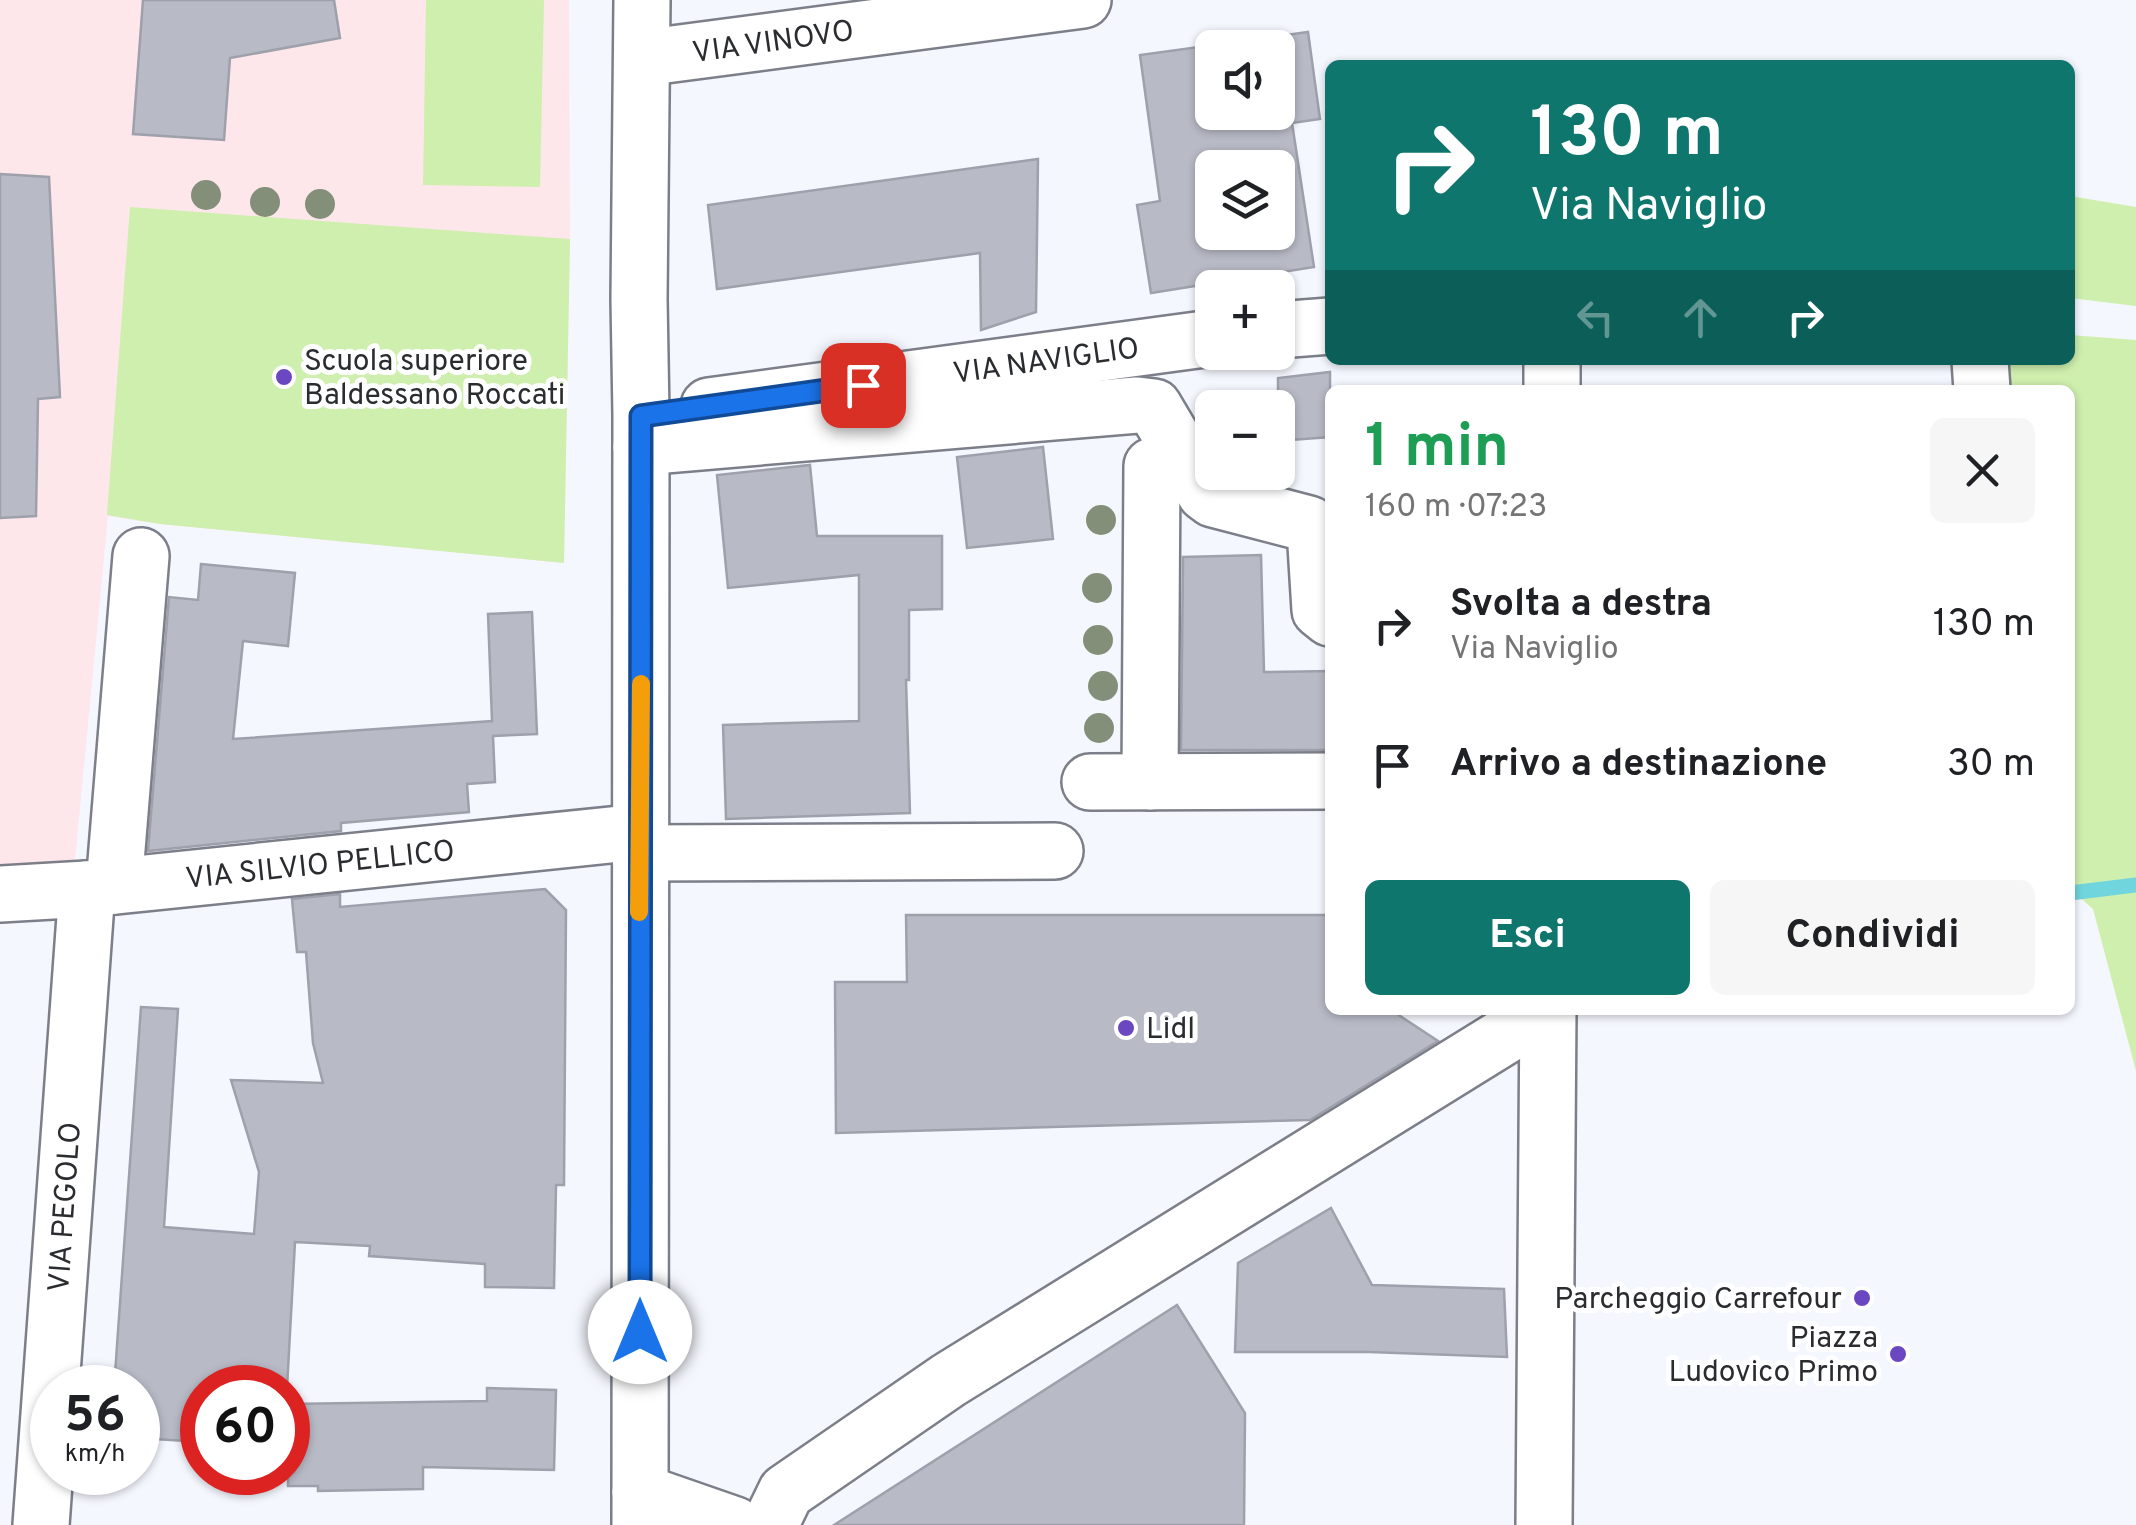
<!DOCTYPE html>
<html lang="it">
<meta charset="utf-8">
<style>
:root{--surface:#fff;--page:#f6f6f6;--text:#202124;--muted:#757577;--accent:#0f766e}
body{margin:0;font-family:Overpass,sans-serif;background:var(--page);color:var(--text);height:100vh;display:flex;flex-direction:column;font-size:38px;white-space:nowrap}
*{box-sizing:border-box;margin:0}
p{font-size:32px;color:var(--muted)}
.icon{flex:none;width:55px;height:55px;fill:none;stroke:currentColor;stroke-width:2;stroke-linecap:round;stroke-linejoin:round}
.map{position:relative;flex:1;overflow:hidden}
.sheet{position:absolute;left:1325px;top:385px;width:750px;height:630px;display:flex;flex-direction:column;background:var(--surface);border-radius:15px;box-shadow:0 2px 8px #0004}
.sheet>*{flex:none}
.guide{position:absolute;left:1325px;top:60px;width:750px;height:305px;border-radius:15px;box-shadow:0 2px 8px #0004;background:#0f766e;color:#fff;overflow:hidden}
.fabs{position:absolute;left:1195px;top:30px;display:grid;gap:20px}
.fabs a{display:grid;place-items:center;width:100px;height:100px;border-radius:15px;background:var(--surface);box-shadow:0 2px 8px #0004;font-size:50px}
.speed{position:absolute;left:30px;top:1365px;display:flex;gap:20px;font-size:50px;font-weight:700;text-align:center}
.speed>*{display:grid;place-content:center;width:130px;height:130px;border-radius:50%;background:var(--surface);box-shadow:0 2px 8px #0004;line-height:1}
.speed small{font-size:25px;font-weight:400}
.speed .limit{border:15px solid #d22;background:#fff;color:#111}
.pin{position:absolute;display:grid;place-items:center;width:85px;height:85px;color:#fff;margin:-42px;border-radius:20px;box-shadow:0 5px 15px #0006}
.me{position:absolute;width:110px;margin:-55px;rotate:0deg;stroke-linejoin:round;filter:drop-shadow(0 0 8px #0008)}
.turn{display:flex;align-items:center;gap:35px;height:210px;padding:0 40px;font-size:45px}
.turn .icon{width:130px;height:130px;stroke-width:2.5}
.turn b{display:block;font-size:70px;line-height:85px}
.lanes{display:flex;align-items:center;height:95px;padding:0 40px;background:#0003;justify-content:center;gap:50px;direction:ltr}
.lanes .off{opacity:.35}
.round{display:grid;place-items:center;flex:none;width:105px;height:105px;border-radius:15px;background:var(--page)}
.overview{display:flex;align-items:center;justify-content:space-between;height:170px;padding:0 40px}
h1{font-size:60px;font-weight:700;line-height:75px;color:#1e9e55}
.action{display:flex;gap:20px;margin-top:auto;padding:20px 40px}
.action a{flex:1;height:115px;border-radius:15px;background:var(--accent);color:#fff;font-size:40px;font-weight:700;line-height:115px;text-align:center}
.action a+a{background:var(--page);color:var(--text)}
ul{padding:0;list-style:none}
li{display:flex;align-items:center;gap:30px;height:140px;padding:0 40px}
li div{flex:1}
li b{display:block;font-size:38px}
li em{font-style:normal}
.map>svg:first-child{display:block}
.education{fill:#fde7eb}
.green{fill:#cfefae}
.lines{fill:none;stroke-linecap:round;stroke-linejoin:round}
.stream{stroke:#71d5de;stroke-width:15}
.building{fill:#b8bbc6;stroke:#9ea1ab;stroke-width:2.5;fill-rule:evenodd}
.minor-casing{stroke:#7c7f89;stroke-width:60}
.major-casing{stroke:#7c7f89;stroke-width:60}
.minor{stroke:#fff;stroke-width:55}
.major{stroke:#fff;stroke-width:55}
.tree{fill:#838f78}
.route-casing{stroke:#114b97;stroke-width:25}
.route{stroke:#1a73e8;stroke-width:18}
.slow{stroke:#f59e0b;stroke-width:18}
.poi-dot{fill:#6b48c1;stroke:#fff;stroke-width:4}
.labels{text-anchor:middle;stroke-width:10;stroke-linejoin:round;paint-order:stroke}
.street-label{font-size:30px;fill:#2a2c30;stroke:#fff}
.poi-label{font-size:30px;fill:#2a2c30;stroke:#fff;text-anchor:start}
</style>
<div class="map">
<svg width="2136" height="1525" viewBox="0 0 2136 1525">
<rect width="100%" height="100%" fill="#f5f7fe"/>
<polygon class="education" points="0,0 569,0 570,239 564,563 160,524 108,516 75,860 0,867"/>
<g class="green">
<polygon points="426,0 544,0 540,187 423,185"/>
<polygon points="2070,196 2136,207 2136,306 2070,298"/>
<polygon points="130,207 570,239 564,563 160,524 107,515"/>
<polygon points="2070,335 2136,340 2136,1071 2093,909 2070,889 2070,390 2002,390 2001,360 2070,360"/>
</g>
<g class="lines">
<polyline class="stream" points="2070,893 2136,885"/>
</g>
<g class="building">
<polygon points="143,0 334,0 340,38 230,58 224,140 133,134"/>
<path d="M1308,32L1320,119L1292,123L1314,267L1151,293L1137,205L1160,201L1140,55ZM1212,48H1278V112H1212ZM1212,168H1278V232H1212Z"/>
<polygon points="1038,159 1036,312 981,330 980,253 717,289 708,205"/>
<polygon points="0,174 49,177 60,397 38,399 36,516 0,518"/>
<polygon points="1330,372 1330,437 1278,441 1278,378"/>
<polygon points="1043,447 1053,539 967,548 957,457"/>
<polygon points="810,465 817,536 942,536 942,609 909,610 909,680 906,680 910,813 726,819 723,725 859,721 859,575 728,588 717,475"/>
<polygon points="1261,555 1264,672 1330,671 1330,750 1181,750 1183,557"/>
<polygon points="201,564 295,573 288,646 243,641 233,739 492,721 488,614 532,612 537,734 493,736 495,782 467,784 469,812 341,823 341,831 148,851 169,597 198,600"/>
<polygon points="545,889 566,910 564,1185 556,1185 554,1288 485,1287 485,1264 369,1256 370,1246 295,1242 287,1388 202,1388 202,1442 138,1438 138,1388 114,1388 141,1007 178,1009 164,1227 254,1234 259,1172 231,1080 323,1083 313,1043 306,952 297,952 292,899 340,894 340,907"/>
<polygon points="906,915 1330,915 1330,1010 1391,1010 1438,1041 1310,1120 836,1133 835,982 907,982"/>
<polygon points="1331,1208 1372,1285 1504,1289 1507,1357 1369,1352 1235,1352 1238,1263"/>
<polygon points="1177,1305 1245,1413 1244,1525 834,1525"/>
<polygon points="487,1388 556,1390 554,1470 423,1467 423,1489 318,1491 318,1486 288,1486 288,1404 487,1401"/>
</g>
<g class="lines">
<defs>
<g id="minor">
<polyline points="642,58 1083,0"/>
<polyline points="1278,330 1330,326"/>
<polyline points="1980,360 1982,390"/>
<polyline points="1552,390 1552,360"/>
<polyline points="709,406 1212,338"/>
<polyline points="641,447 1137,405 1154,407 1205,493 1213,499 1309,524 1315,529 1320,610 1330,618"/>
<polyline points="1090,782 1330,781"/>
<polyline points="1150,782 1152,466"/>
<polyline points="639,853 1055,851"/>
<polyline points="114,886 141,556"/>
<polyline points="0,894 87,889 639,832"/>
<polyline points="640,1492 735,1525"/>
<polyline points="41,1525 87,889"/>
<polyline points="770,1525 786,1492 949,1380 1547,1010"/>
<polyline points="1544,1525 1548,1010"/>
</g>
<polyline id="major" points="640,1525 641,415 639,299 642,0"/>
</defs>
<use href="#minor" class="minor-casing"/>
<use href="#major" class="major-casing"/>
<use href="#minor" class="minor"/>
<use href="#major" class="major"/>
</g>
<g class="tree">
<circle cx="206" cy="195" r="15"/>
<circle cx="265" cy="202" r="15"/>
<circle cx="320" cy="204" r="15"/>
<circle cx="1101" cy="520" r="15"/>
<circle cx="1097" cy="588" r="15"/>
<circle cx="1098" cy="640" r="15"/>
<circle cx="1103" cy="686" r="15"/>
<circle cx="1099" cy="728" r="15"/>
</g>
<g class="lines">
<defs>
<polyline id="route" points="640,1332 641,416 863,385"/>
</defs>
<use href="#route" class="route-casing"/>
<use href="#route" class="route"/>
<polyline class="slow" points="639,912 641,684"/>
</g>
<g class="poi-dot">
<circle cx="284" cy="377" r="10"/>
<circle cx="1126" cy="1028" r="10"/>
<circle cx="1862" cy="1298" r="10"/>
<circle cx="1898" cy="1354" r="10"/>
</g>
<g class="labels">
<g class="street-label">
<text transform="translate(773 41) rotate(-8)" y="10">VIA VINOVO</text>
<text transform="translate(1046 360) rotate(-8)" y="10">VIA NAVIGLIO</text>
<text transform="translate(320 864) rotate(-6)" y="10">VIA SILVIO PELLICO</text>
<text transform="translate(64 1207) rotate(-86)" y="10">VIA PEGOLO</text>
</g>
<g class="poi-label">
<text x="304" y="370">Scuola superiore<tspan x="304" dy="34">Baldessano Roccati</tspan></text>
<text x="1146" y="1038">Lidl</text>
<text x="1842" y="1308" text-anchor="end">Parcheggio Carrefour</text>
<text x="1878" y="1347" text-anchor="end">Piazza<tspan x="1878" dy="34">Ludovico Primo</tspan></text>
</g>
</g>
</svg>
<div class="fabs">
<a><svg class="icon" aria-label="sound" viewBox="0 0 24 24"><path d="M4 9h4l5-4v14l-5-4H4zM17 9q2 3 0 6"/></svg></a>
<a><svg class="icon" aria-label="layers" viewBox="0 0 24 24"><path d="M12 4l9 5-9 5-9-5zM3 14l9 5 9-5"/></svg></a>
<a>+</a>
<a>−</a>
</div>
<div class="speed"><div>56<small>km/h</small></div><div class="limit">60</div></div>
<div class="pin" style="left:863px;top:385px;background:#d93025"><svg class="icon" aria-label="arrive" viewBox="0 0 24 24"><path d="M6 21V4h12l-3 4 3 4H6"/></svg></div>
<svg class="me" style="left:640px;top:1332px" viewBox="-20 -20 40 40"><circle r="19" fill="#fff"/><path d="M0-13L10 11 0 6-10 11z" fill="#1a73e8"/></svg>
<div class="guide">
<div class="turn"><svg class="icon" aria-label="right" viewBox="0 0 24 24"><path d="M7 20v-9h11M14 6l5 5-5 5"/></svg><div><b>130 m</b>Via Naviglio</div></div>
<div class="lanes"><svg class="icon off" aria-label="left" viewBox="0 0 24 24"><path d="M17 20v-9H6M10 6l-5 5 5 5"/></svg><svg class="icon off" aria-label="ahead" viewBox="0 0 24 24"><path d="M12 20V5M6 11l6-6 6 6"/></svg><svg class="icon" aria-label="right" viewBox="0 0 24 24"><path d="M7 20v-9h11M14 6l5 5-5 5"/></svg></div>
</div>
<section class="sheet">
<div class="overview"><div><h1>1 min</h1><p>160 m · 07:23</p></div><a class="round"><svg class="icon" aria-label="close" viewBox="0 0 24 24"><path d="M6 6l12 12M18 6L6 18"/></svg></a></div>
<ul>
<li><svg class="icon" aria-label="right" viewBox="0 0 24 24"><path d="M7 20v-9h11M14 6l5 5-5 5"/></svg><div><b>Svolta a destra</b><p>Via Naviglio</p></div><em>130 m</em></li>
<li><svg class="icon" aria-label="arrive" viewBox="0 0 24 24"><path d="M6 21V4h12l-3 4 3 4H6"/></svg><div><b>Arrivo a destinazione</b></div><em>30 m</em></li>
</ul>
<div class="action"><a>Esci</a><a>Condividi</a></div>
</section>
</div>
